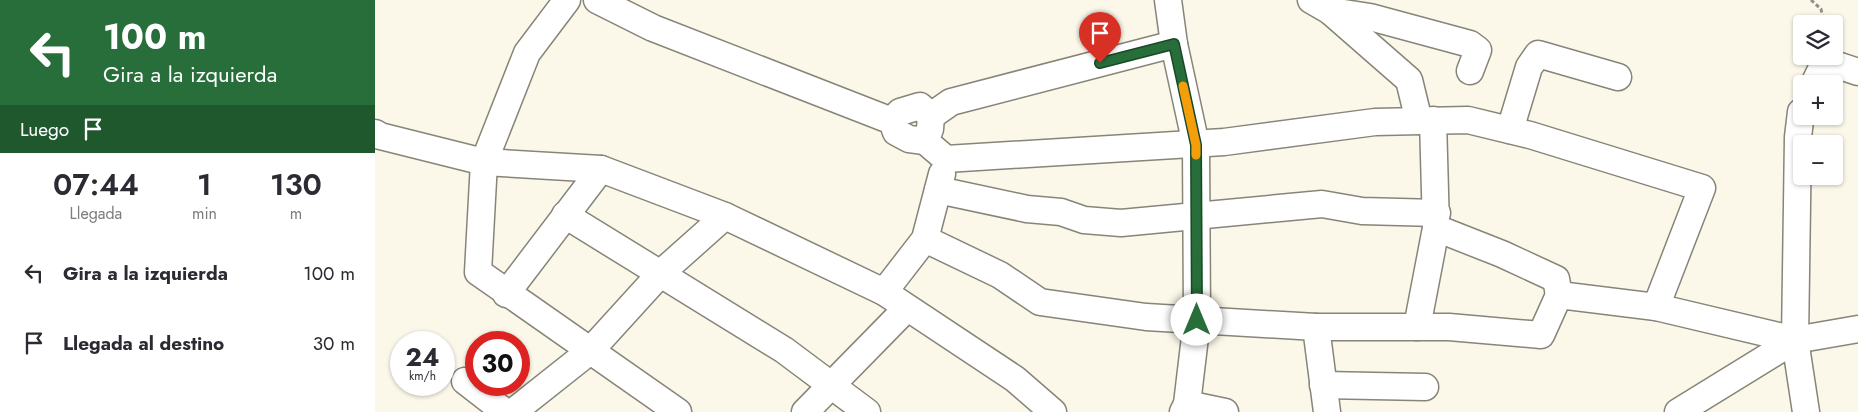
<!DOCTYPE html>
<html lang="es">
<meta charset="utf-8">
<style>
:root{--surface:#fff;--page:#f2f2f3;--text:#2b2b33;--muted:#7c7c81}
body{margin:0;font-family:Jost,sans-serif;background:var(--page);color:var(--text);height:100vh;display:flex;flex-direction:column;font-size:19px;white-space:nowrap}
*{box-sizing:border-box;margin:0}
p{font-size:16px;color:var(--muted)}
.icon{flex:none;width:28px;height:28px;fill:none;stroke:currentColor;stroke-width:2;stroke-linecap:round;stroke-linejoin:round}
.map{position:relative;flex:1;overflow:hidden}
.side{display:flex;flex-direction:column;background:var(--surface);width:375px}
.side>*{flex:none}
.hud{background:#286e3a;color:#fff;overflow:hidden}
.tools{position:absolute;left:1418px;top:15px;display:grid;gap:10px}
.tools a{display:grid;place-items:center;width:50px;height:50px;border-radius:5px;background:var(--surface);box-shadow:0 1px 4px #0004;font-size:25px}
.speed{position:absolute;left:15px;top:331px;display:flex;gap:10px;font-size:25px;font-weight:700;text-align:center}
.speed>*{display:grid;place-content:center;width:65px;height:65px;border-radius:50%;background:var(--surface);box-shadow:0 1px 4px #0004;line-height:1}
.speed small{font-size:12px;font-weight:400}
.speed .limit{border:8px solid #d22;background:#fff;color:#111}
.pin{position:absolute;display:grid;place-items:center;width:42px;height:42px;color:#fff;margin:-51px -21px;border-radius:50% 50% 50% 0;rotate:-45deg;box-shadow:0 0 5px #0007}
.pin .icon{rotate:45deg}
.me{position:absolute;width:55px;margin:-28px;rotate:0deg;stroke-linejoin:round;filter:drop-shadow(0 0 4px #0008)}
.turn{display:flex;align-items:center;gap:18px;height:105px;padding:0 20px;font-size:22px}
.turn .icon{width:65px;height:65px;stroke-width:2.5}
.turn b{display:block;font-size:35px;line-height:42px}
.then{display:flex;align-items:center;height:48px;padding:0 20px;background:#0003;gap:10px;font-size:19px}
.eta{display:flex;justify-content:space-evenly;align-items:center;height:85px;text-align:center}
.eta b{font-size:30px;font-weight:600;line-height:35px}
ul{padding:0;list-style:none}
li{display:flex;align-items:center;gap:15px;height:70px;padding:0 20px}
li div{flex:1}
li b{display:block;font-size:19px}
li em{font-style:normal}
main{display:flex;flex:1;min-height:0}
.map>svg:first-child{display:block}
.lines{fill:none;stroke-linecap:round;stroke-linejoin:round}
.minor-casing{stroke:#878478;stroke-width:29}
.path{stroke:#929086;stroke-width:3;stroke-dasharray:4 2.5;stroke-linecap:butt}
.minor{stroke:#fff;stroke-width:26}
.route-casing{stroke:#1a4826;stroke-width:12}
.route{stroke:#286e3a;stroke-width:9}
.slow{stroke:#f59e0b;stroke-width:9}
</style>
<main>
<section class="side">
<div class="hud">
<div class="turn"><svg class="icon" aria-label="left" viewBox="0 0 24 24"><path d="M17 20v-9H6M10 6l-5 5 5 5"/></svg><div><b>100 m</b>Gira a la izquierda</div></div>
<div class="then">Luego<svg class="icon" aria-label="arrive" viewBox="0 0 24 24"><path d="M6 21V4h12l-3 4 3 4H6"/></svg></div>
</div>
<div class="eta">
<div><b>07:44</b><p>Llegada</p></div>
<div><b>1</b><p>min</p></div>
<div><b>130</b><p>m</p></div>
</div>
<ul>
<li><svg class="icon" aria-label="left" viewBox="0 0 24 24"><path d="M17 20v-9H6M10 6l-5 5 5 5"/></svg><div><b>Gira a la izquierda</b></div><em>100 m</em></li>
<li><svg class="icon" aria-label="arrive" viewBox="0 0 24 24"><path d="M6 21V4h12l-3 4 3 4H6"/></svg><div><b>Llegada al destino</b></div><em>30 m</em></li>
</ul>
</section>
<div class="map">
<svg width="1483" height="412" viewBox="0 0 1483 412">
<rect width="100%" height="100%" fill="#fbf8ea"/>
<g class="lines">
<defs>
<g id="minor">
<polyline points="192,0 152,53 109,162 103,272 303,412"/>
<polyline points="222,0 278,28 517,121 521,132 534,139 550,141"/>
<polyline points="936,0 955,11 1034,80 1044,121"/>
<polyline points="955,11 995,17 1095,44 1103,50 1095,71"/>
<polyline points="799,44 821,145 822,320 812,404 808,412"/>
<polyline points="1450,56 1450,61 1483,72"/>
<polyline points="1439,84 1450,61"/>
<polyline points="556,116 555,129 550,141 571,159 849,142 1000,122 1093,120 1155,135 1327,188 1281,307 1184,295 1166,335 1074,327 941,327 952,412"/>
<polyline points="556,116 576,102 799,44 793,0"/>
<polyline points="517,121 525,112 545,106 556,116"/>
<polyline points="1135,130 1154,67 1163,54 1243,77"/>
<polyline points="0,133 5,136 109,162 226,169 350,216 509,292 640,379 678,412"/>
<polyline points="563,190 652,209 686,212 709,220 746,223 947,204 987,211 1062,213"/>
<polyline points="190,215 409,350 492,412"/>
<polyline points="1061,228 1127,254 1181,279 1184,295"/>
<polyline points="550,239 625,275 665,302 771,317 941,327"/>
<polyline points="509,292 550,239 567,174"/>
<polyline points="131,294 226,169"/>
<polyline points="1281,307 1420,340 1483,329"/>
<polyline points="1042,327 1061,228 1058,120"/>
<polyline points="1420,340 1423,137 1426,112"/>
<polyline points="90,381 130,412"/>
<polyline points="948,385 1050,387"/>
<polyline points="812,404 850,412"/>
<polyline points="138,412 215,351 286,273 350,216"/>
<polyline points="430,412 532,308"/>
<polyline points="1303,412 1420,340 1431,412"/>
</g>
</defs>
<use href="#minor" class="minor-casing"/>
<polyline class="path" points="1436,0 1446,9 1449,24"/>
<use href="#minor" class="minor"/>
</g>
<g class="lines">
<defs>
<polyline id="route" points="725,63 799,44 821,145 822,320"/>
</defs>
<use href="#route" class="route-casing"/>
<use href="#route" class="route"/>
<polyline class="slow" points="808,86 821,145 821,155"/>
</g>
</svg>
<div class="tools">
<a><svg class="icon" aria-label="layers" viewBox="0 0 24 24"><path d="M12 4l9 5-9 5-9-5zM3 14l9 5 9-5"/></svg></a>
<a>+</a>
<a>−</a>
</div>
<div class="speed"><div>24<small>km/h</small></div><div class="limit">30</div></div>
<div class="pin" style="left:725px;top:63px;background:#d93025"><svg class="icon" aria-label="arrive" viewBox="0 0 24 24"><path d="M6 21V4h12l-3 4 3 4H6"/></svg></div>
<svg class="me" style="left:822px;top:320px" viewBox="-20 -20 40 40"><circle r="19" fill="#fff"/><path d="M0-13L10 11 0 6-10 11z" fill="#286e3a"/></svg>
</div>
</main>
